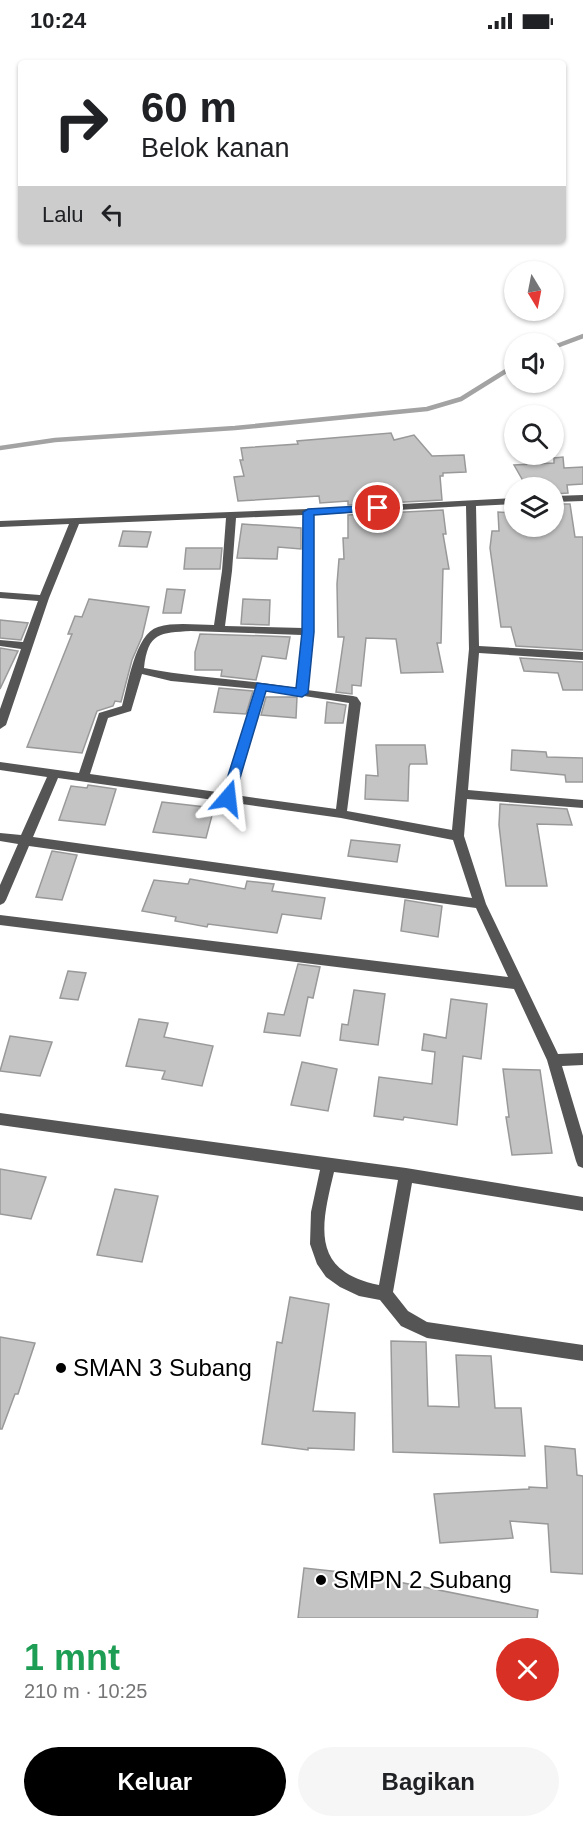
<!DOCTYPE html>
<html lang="id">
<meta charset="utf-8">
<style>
:root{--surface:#fff;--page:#f6f6f6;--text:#202124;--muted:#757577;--accent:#000}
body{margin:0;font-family:Arial,sans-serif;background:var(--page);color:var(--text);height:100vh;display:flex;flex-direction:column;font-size:22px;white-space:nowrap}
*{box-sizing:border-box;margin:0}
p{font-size:20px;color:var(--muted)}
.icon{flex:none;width:33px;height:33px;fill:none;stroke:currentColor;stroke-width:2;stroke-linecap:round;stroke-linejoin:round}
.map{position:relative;height:1576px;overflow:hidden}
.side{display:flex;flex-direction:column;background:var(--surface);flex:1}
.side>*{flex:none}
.top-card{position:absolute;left:18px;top:18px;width:548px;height:183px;border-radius:6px;box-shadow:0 2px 4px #0004;background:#fff;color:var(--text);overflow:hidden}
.needle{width:39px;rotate:170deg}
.controls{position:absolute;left:504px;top:219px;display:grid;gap:12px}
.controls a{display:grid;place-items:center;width:60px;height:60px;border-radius:50%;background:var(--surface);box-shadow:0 2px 4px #0004;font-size:30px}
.pin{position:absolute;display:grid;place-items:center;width:51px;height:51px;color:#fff;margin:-26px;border:3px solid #fff;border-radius:50%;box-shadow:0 2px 6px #0007}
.me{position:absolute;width:66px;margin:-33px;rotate:17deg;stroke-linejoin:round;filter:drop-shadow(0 0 4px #0008)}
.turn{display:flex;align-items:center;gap:21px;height:126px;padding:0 24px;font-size:27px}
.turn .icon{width:78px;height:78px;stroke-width:2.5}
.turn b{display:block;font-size:42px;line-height:51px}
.then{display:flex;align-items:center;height:57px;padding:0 24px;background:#0003;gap:12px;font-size:22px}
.round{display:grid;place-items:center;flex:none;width:63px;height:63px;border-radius:32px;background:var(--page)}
.headline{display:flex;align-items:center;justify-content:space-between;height:102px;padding:0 24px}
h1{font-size:36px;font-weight:700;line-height:45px;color:#1e9e55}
.primary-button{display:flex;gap:12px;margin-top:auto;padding:12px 24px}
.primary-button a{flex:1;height:69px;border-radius:36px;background:var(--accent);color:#fff;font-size:24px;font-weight:700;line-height:69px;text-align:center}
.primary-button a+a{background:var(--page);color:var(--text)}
.status{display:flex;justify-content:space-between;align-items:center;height:42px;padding:0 30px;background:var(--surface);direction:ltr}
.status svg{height:16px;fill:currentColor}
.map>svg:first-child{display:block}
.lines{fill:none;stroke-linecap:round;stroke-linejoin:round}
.stream{stroke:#a3a3a3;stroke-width:4.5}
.building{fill:#c4c4c4;stroke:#999;stroke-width:1.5}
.minor{fill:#555;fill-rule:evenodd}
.route{fill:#1a73e8;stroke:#114b97;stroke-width:1.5}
.poi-dot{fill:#000;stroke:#fff;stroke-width:2}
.labels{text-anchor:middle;stroke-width:4.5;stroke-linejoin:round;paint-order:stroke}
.near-poi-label{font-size:24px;fill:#000;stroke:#fff;text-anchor:start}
</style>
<div class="status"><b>10:24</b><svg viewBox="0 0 49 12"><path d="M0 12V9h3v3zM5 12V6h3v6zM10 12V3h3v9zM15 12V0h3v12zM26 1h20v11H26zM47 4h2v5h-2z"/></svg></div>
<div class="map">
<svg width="583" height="1576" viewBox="0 0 583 1576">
<rect width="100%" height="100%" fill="#fff"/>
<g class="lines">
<g class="stream">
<polyline points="554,305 583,294"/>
<polyline points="0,406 55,398 235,386 427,367 461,357 514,324"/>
</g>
</g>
<g class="building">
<polygon points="391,391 394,398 414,393 432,414 464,413 466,430 443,431 443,434 440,434 442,458 348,463 348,459 320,461 319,454 238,459 234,435 244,434 240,418 243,418 241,406 298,402 297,399"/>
<polygon points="563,415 564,426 583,425 583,442 567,443 568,451 554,452 554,446 548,446 547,442 526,444 514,423 554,421 554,416"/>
<polygon points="554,462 570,462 575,495 583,495 583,608 516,604 511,585 501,585 490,506 492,489 499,489 498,470 514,471 514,484 554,484"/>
<polygon points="443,468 446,492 443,492 449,527 443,527 441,601 437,601 443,630 401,631 396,597 366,596 361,644 352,643 352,652 336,650 344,595 338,595 337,542 339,517 344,517 343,496 348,496 348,473"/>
<polygon points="242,482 301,486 301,507 278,505 277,517 237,516"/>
<polygon points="123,489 151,490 147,505 119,504"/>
<polygon points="186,506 222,506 220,527 184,527"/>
<polygon points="167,547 185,548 181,571 163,571"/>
<polygon points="89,557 149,565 142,595 132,618 121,660 115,659 113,664 97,669 82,711 27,705 72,592 68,592 75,574 82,575"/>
<polygon points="243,557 270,558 269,583 241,582"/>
<polygon points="0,578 28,581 21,598 0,596"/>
<polygon points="200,592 268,594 290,595 286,617 262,614 256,638 221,634 222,628 195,628 195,610"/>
<polygon points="0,606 18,609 0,647"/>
<polygon points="520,616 583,620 583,648 563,648 558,631 524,629"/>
<polygon points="219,646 253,649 246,672 214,670"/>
<polygon points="266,655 297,655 296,676 261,673"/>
<polygon points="327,660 346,663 343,681 325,681"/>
<polygon points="376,703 425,703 427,722 410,722 409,725 408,759 365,757 366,733 378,734"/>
<polygon points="512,708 546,710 547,715 583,716 583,740 566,740 565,733 511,728"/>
<polygon points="88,743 116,747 105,783 59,778 71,744 87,746"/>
<polygon points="162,760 214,766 206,796 153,790"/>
<polygon points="500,762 567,767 572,783 537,782 547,844 506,844 499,783"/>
<polygon points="351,798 400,803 397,820 348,814"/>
<polygon points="52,809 77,813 62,858 36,855"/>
<polygon points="190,837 245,847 247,839 274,842 272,849 325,856 321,877 282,872 277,891 208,882 207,885 175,879 176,875 142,869 154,838 188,842"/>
<polygon points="405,858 442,864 438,895 401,889"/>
<polygon points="298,922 320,925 313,956 308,955 300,994 264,990 268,971 284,973"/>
<polygon points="68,929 86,931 78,958 60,956"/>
<polygon points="354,948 385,952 378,1003 340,998 342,982 348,983"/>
<polygon points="451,957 487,962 481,1017 463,1014 457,1083 404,1075 403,1078 374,1074 379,1035 432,1042 435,1010 422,1008 424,992 446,996"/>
<polygon points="139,977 168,981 164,995 213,1004 202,1044 162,1037 165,1029 126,1024"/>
<polygon points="10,994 52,1000 40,1034 0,1029"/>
<polygon points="302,1020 337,1027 328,1069 291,1063"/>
<polygon points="503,1027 540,1028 552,1111 512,1113 506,1075 509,1075"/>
<polygon points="0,1127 46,1135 31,1177 0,1172"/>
<polygon points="115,1147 158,1154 142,1220 97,1213"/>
<polygon points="290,1255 329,1262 313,1369 355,1371 354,1408 308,1406 308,1408 262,1402 277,1300 282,1301"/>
<polygon points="0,1295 35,1301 18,1352 15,1352 2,1387 0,1387"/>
<polygon points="391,1299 426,1300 428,1364 459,1365 456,1313 491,1314 495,1366 521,1366 525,1414 393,1410"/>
<polygon points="545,1404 575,1407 577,1433 583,1434 583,1532 551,1530 548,1482 510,1479 513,1496 440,1501 434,1452 529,1447 529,1445 547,1446"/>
<polygon points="304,1526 359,1532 538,1568 537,1576 298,1576"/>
</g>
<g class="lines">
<g class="minor">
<polygon points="583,453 583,459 554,460 554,454"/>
<path d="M514,456V462L476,464L479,604L583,610V618L479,611L468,748L583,758V766L467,757L464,794L486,862L558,1012L583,1011V1023L562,1024L583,1094V1126L578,1124L576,1119L547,1018L514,947L0,883V873L508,935L476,866L29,804L6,858L4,861L0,863V843L18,802L0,799V791L21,793L47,735L0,728V720L79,731L99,671L122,664C128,643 135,592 158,585C174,580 197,583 214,583L222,529L226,476L79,482L49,556L6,683L0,687V667L21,607L0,604V598L23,600L38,559L0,556V550L40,553L69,482L0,485V479L308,467ZM466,464L469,607L452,788L347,769L361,661L357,655L353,654L307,648L313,590V473ZM303,473V586L225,584L232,529L236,476ZM191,589L302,593L296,646C245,637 194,636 144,626C148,590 160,591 191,589ZM142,632L171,639L256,647L224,751L90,732L108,676L131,669ZM266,648L349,661L336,767L235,753ZM58,736L341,776L453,798L472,856L33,795Z"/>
<path d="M0,1071L406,1126L583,1155V1169L412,1141L393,1250L408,1269L427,1280L583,1303V1319L427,1296L401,1284L380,1258L359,1254L340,1245L326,1235L317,1222L310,1202L311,1170L320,1128L0,1083ZM334,1130L398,1138L379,1243C310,1229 321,1184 334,1130Z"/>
</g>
</g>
<polygon class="route" points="378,463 382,464 382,468 314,473 314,590 308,651 302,655 266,649 234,756 228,761 223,760 221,756 257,641 296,646 302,590 303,470 308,467"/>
<g class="poi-dot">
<circle cx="61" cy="1326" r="6"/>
<circle cx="321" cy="1538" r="6"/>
</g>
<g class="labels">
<g class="near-poi-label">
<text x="73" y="1334">SMAN 3 Subang</text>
<text x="333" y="1546">SMPN 2 Subang</text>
</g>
</g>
</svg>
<div class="controls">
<a><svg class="needle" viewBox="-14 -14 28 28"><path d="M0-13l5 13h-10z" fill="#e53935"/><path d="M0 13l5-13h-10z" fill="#757577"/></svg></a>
<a><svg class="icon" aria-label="sound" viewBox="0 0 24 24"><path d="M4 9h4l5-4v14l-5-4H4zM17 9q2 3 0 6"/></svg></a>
<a><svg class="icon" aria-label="search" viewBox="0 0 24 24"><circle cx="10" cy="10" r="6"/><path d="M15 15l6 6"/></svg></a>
<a><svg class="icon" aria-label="layers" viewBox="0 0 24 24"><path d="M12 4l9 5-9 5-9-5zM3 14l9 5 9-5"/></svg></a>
</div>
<div class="pin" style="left:378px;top:466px;background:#d93025"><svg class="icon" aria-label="arrive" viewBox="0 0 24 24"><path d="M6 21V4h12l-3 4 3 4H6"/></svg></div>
<svg class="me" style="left:228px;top:756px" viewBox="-20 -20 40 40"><path d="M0-17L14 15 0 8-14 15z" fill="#1a73e8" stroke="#fff" stroke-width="4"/></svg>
<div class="top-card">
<div class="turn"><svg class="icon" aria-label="right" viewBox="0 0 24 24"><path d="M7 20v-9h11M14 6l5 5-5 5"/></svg><div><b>60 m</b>Belok kanan</div></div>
<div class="then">Lalu<svg class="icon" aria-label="left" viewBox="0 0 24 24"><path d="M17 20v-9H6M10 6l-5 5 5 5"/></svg></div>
</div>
</div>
<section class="side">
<div class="headline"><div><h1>1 mnt</h1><p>210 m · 10:25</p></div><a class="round" style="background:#d93025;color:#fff"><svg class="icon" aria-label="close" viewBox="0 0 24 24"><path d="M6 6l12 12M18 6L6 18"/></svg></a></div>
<div class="primary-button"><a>Keluar</a><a>Bagikan</a></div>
</section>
